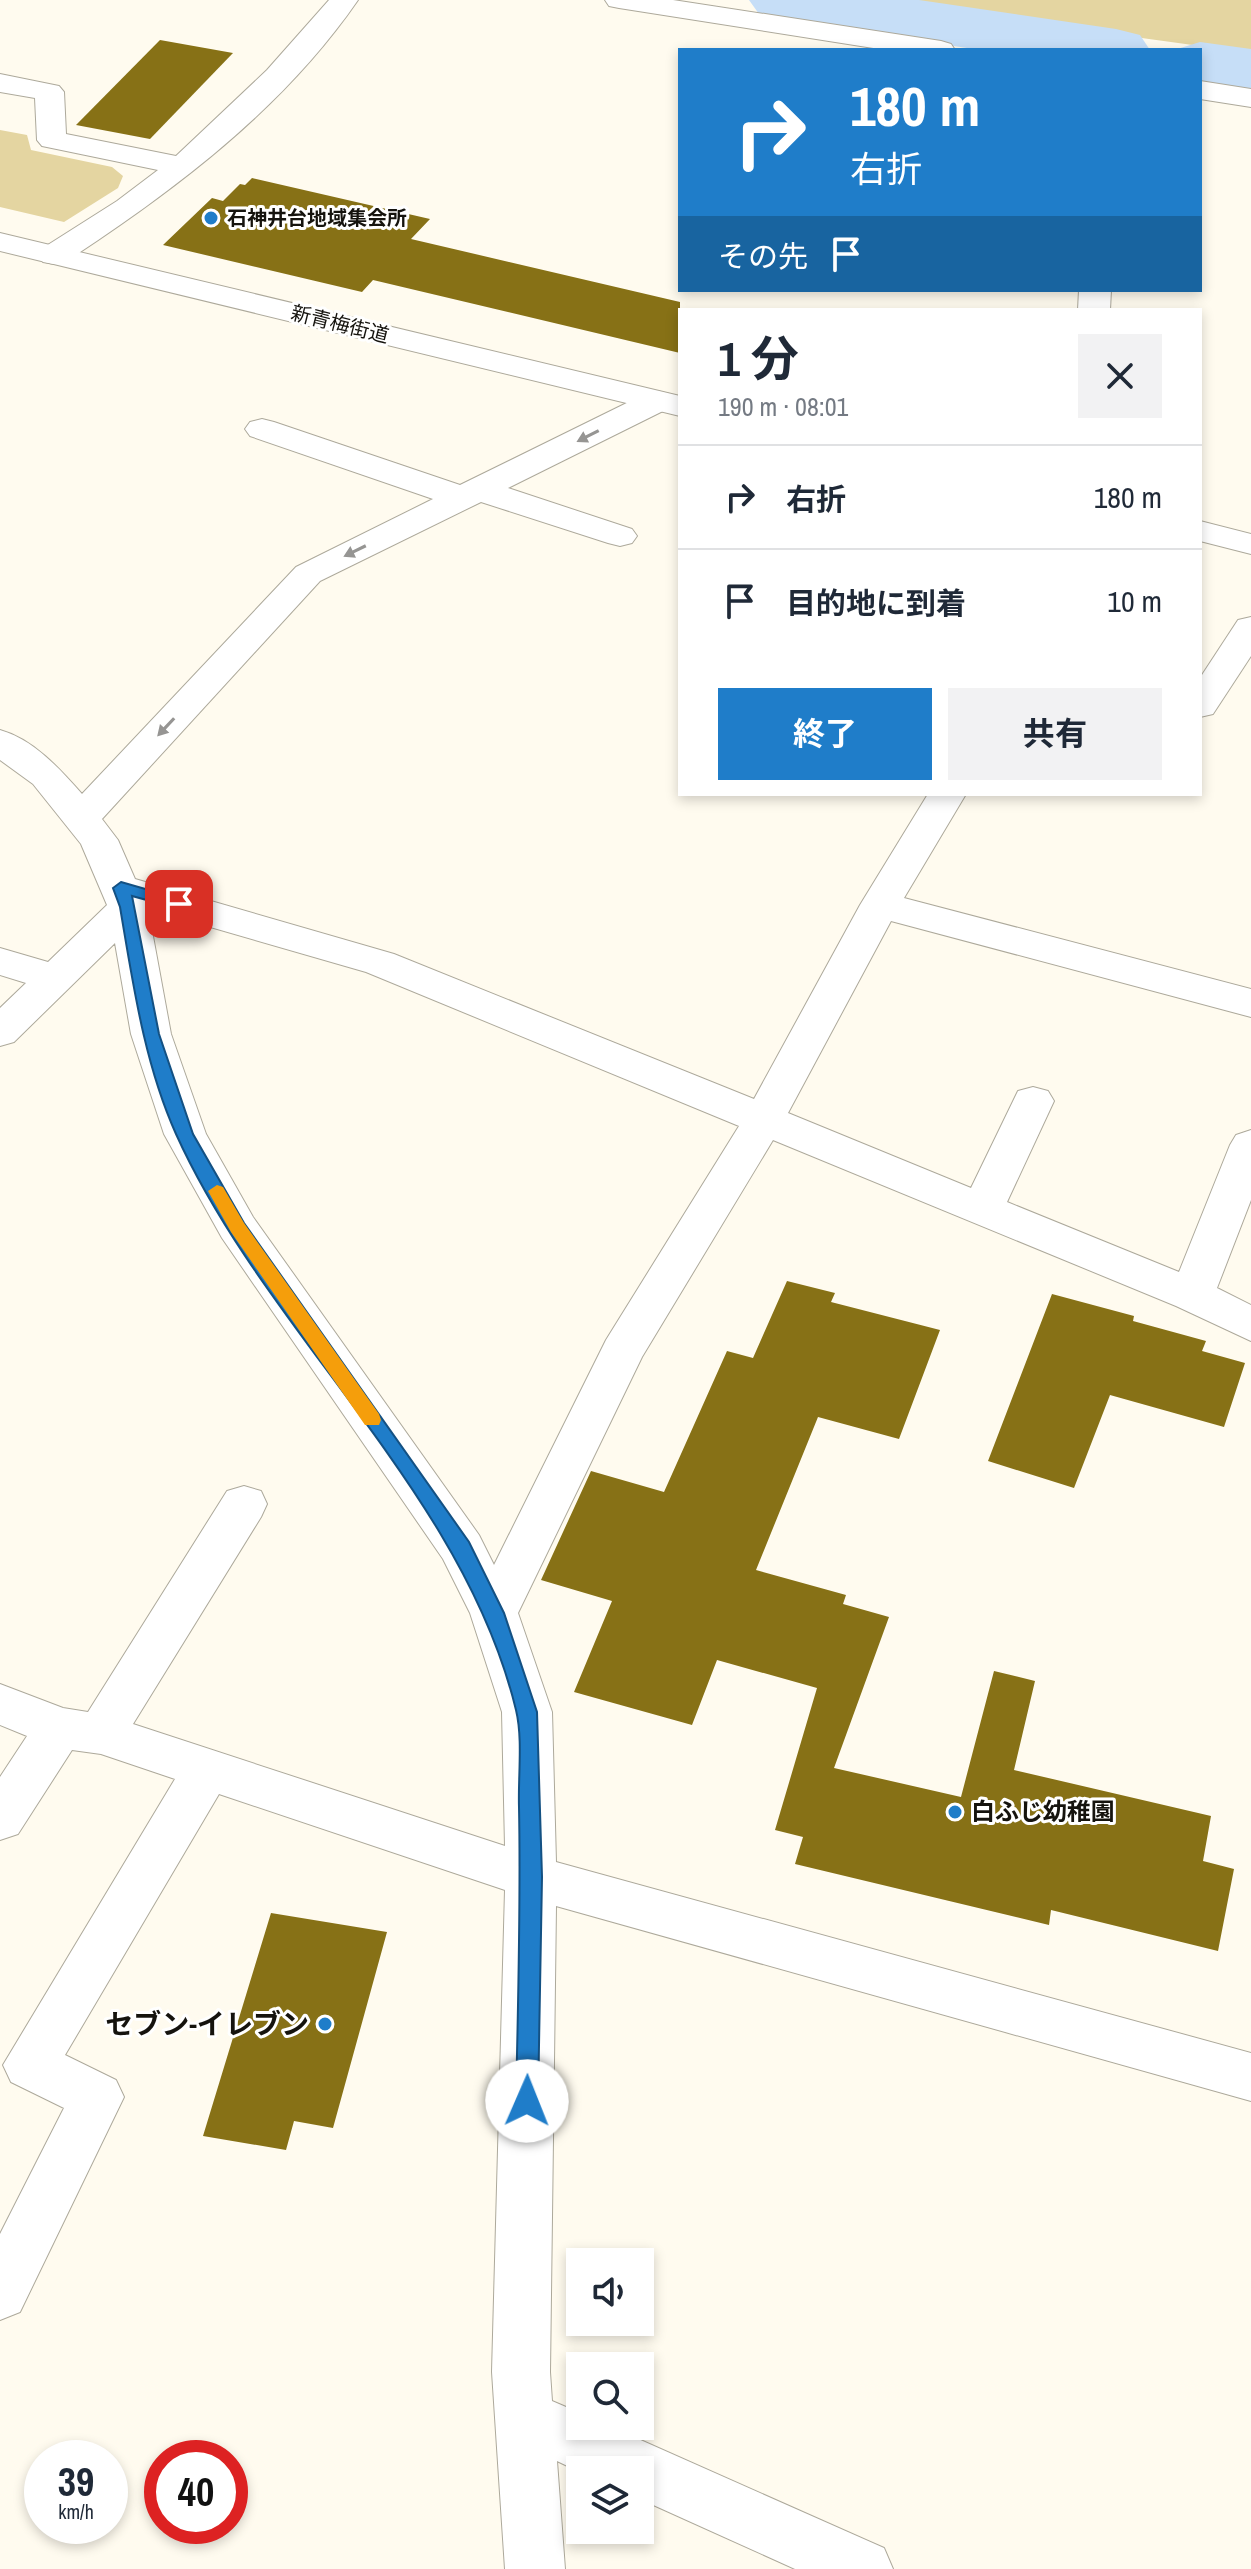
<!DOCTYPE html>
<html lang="ja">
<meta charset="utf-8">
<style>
:root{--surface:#fff;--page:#f2f2f3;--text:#1f2937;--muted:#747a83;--line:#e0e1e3;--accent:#1f7dc9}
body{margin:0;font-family:"Archivo Narrow","Noto Sans JP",sans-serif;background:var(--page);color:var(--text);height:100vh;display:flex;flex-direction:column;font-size:30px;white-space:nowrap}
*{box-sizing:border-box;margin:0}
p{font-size:26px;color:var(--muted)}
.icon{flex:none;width:44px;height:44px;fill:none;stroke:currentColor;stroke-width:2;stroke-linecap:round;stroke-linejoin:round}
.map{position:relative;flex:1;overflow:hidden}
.details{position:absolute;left:678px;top:308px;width:524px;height:488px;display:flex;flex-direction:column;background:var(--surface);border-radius:0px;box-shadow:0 4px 12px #0003}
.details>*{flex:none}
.hud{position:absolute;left:678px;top:48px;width:524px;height:244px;border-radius:0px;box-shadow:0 4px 12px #0003;background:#1f7dc9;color:#fff;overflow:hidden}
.buttons{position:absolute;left:566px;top:2248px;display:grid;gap:16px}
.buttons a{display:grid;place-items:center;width:88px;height:88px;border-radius:0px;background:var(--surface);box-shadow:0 4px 12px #0003;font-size:40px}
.speed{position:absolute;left:24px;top:2440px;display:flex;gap:16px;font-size:40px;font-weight:700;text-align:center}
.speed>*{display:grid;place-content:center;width:104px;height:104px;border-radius:50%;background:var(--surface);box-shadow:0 4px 12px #0003;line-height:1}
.speed small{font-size:20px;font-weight:400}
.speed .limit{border:12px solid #d22;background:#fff;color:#111}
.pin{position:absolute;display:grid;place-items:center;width:68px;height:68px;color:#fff;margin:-34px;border-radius:16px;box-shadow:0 4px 12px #0006}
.me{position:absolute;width:88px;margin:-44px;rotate:1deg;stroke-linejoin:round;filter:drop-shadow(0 0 6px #0008)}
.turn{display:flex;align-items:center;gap:28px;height:168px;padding:0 40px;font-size:36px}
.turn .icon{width:104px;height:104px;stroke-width:2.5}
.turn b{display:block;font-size:56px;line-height:68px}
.then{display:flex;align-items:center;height:76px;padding:0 40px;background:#0003;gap:16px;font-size:30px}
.round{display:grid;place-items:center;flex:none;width:84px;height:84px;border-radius:0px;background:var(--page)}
.head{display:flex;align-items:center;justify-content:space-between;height:136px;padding:0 40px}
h1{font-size:48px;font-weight:700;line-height:60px}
.cta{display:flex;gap:16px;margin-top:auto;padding:16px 40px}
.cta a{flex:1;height:92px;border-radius:0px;background:var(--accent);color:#fff;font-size:32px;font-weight:700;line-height:92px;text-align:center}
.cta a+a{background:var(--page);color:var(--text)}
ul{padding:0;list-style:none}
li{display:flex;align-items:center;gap:24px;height:104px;padding:0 40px;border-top:2px solid var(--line)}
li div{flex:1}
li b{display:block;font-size:30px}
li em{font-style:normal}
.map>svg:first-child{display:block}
.green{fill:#e4d5a1}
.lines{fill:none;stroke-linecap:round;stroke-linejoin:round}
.river{fill:#c6def7;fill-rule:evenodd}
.building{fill:#877116}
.minor-casing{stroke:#ada99b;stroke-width:2}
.major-casing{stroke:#ada99b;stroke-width:2}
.minor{fill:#fff;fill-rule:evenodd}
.major{fill:#fff;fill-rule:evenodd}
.oneway{fill:#969593}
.route{fill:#1f7dc9;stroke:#145183;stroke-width:2}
.slow{fill:#f59e0b}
.poi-dot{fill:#1f7dc9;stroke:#fff;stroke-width:3}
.labels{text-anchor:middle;stroke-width:6;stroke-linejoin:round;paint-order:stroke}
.far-poi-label{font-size:20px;font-weight:bold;fill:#15130e;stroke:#fff;text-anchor:start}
.far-street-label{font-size:20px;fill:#15130e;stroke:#fff}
.poi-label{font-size:24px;font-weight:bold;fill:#15130e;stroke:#fff;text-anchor:start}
.near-poi-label{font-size:28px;font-weight:bold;fill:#15130e;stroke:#fff;text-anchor:end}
</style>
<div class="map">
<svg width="1251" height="2569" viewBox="0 0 1251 2569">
<rect width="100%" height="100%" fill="#fffbef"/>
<g class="green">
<polygon points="864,0 1251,0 1251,53"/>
<polygon points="0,130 27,135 31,150 112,167 123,176 118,188 64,222 0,207"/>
</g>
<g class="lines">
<g class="river">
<polygon points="749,0 919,0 1116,29 1140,35 1150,50 980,50 783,20 759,14"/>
<polygon points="1200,42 1251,49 1251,91 1200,84 1200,50 1174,50"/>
</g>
</g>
<g class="building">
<polygon points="160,40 233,53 150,139 76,125"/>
<polygon points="252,178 430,219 411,239 680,302 680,353 373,280 362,292 163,245 212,198 223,201 240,184 245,185"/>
<polygon points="787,1281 835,1293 831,1302 940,1330 899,1439 818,1417 756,1570 846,1595 843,1604 889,1617 834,1768 961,1797 994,1671 1035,1681 1014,1770 1211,1816 1203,1861 1234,1869 1218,1951 1051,1910 1049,1925 795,1864 803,1837 775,1830 817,1688 717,1660 692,1725 574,1692 612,1601 541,1580 591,1471 664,1492 727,1351 753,1358"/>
<polygon points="1052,1294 1134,1316 1133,1321 1206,1341 1202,1351 1245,1363 1224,1427 1110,1395 1074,1488 988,1461"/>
<polygon points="271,1913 387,1932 333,2128 294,2121 286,2150 203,2136"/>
</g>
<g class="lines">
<defs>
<g id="minor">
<path d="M329,0H358C283,109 174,191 65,262L54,264L43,262L38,255L43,248L117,201L158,170L42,146L37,140L35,98L0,92V74L59,86L64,92L66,134L176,156L267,70Z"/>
<polygon points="605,0 673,0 941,41 951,44 955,50 886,50 619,8 609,6"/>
<polygon points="1200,81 1251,89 1251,107 1200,99"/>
<polygon points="1079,290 1111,290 1110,310 1078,310"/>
<path d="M657,391L669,394L673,401L669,408L508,488L632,529L637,536L632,543L620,546L608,543L481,502L320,581L102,819L118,840L135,879L394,954L754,1099L860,905L928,794H966L904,898L1251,989V1017L891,921L788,1113L971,1188L1018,1091L1033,1087L1048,1091L1054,1101L1007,1202L1179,1272L1230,1145L1236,1135L1251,1130V1200L1217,1288L1251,1305V1341L1176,1306L773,1140L642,1357L518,1613L552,1712L556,1862L1251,2053V2101L556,1906L550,2372L552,2401L580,2413V2426H609L884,2548L893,2569H795L640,2499V2470L580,2472L557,2461L565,2569H505L492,2372L505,1890L219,1794L65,2055L116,2080L124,2097L20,2312L0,2320V2234L64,2108L11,2082L3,2065L175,1779L101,1754L72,1750L18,1834L0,1840V1777L27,1736L0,1725V1684L63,1708L88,1712L227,1491L244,1486L261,1491L267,1504L261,1517L133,1724L505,1846L502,1712L470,1613L443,1559L222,1238L164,1134L131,1034L115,943L14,1042L0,1046V1008L26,983L0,975V948L48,962L107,905L81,844L33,784L0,760V730C33,739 60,769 82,794L296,567L433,499L250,436L245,429L250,422L262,419L274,422L460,485L645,394ZM148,909L366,972L739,1126L606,1340L494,1565L479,1535L253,1217L206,1134L171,1034Z"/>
<polygon points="1251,617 1251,656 1213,714 1200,717 1200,678 1238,620"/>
</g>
<g id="major">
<polygon points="0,233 680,396 680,416 0,251"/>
<polygon points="1200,521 1251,534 1251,554 1200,541"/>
</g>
</defs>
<use href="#minor" class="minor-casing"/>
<use href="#major" class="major-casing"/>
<use href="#minor" class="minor"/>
<use href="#major" class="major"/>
</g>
<defs><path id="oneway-solid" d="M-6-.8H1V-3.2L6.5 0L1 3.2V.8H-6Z" transform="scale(2)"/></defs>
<g class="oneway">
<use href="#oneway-solid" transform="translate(588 436) rotate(153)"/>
<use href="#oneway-solid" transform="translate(355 551) rotate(154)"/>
<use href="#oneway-solid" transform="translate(166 727) rotate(133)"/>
</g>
<path class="route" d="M121,882L184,900L187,904L179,909L132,896L159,1034L193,1134L244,1223L469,1542L504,1613L537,1712L542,1877L538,2101L535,2108L527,2111L519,2108L516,2101C518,2003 521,1905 519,1807C518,1777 523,1739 516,1710C463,1491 267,1335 176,1134C144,1063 133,983 120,907L113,888Z"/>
<polygon class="slow" points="217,1185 223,1187 244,1223 379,1414 381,1420 379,1425 365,1425 231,1232 208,1191"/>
<g class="poi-dot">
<circle cx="211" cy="218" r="8"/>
<circle cx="955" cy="1812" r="8"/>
<circle cx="325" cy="2024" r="8"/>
</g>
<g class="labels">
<g class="far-poi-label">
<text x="227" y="225">石神井台地域集会所</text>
</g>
<g class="far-street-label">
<text transform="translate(340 324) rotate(14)" y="7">新青梅街道</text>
</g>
<g class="poi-label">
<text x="971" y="1820">白ふじ幼稚園</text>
</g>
<g class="near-poi-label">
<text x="309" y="2034">セブン-イレブン</text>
</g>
</g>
</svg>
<div class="buttons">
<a><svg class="icon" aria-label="sound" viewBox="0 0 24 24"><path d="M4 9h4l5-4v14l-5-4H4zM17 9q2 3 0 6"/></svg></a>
<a><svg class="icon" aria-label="search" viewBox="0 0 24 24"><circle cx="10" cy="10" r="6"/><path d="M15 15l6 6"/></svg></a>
<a><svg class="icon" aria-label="layers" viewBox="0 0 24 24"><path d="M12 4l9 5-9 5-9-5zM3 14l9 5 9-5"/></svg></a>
</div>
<div class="speed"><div>39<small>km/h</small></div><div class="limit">40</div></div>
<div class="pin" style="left:179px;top:904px;background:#d93025"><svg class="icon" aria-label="arrive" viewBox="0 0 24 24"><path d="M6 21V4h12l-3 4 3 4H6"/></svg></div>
<svg class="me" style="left:527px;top:2101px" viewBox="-20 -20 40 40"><circle r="19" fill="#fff"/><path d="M0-13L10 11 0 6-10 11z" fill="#1f7dc9"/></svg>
<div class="hud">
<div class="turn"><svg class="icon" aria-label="right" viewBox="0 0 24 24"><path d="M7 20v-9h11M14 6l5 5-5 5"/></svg><div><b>180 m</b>右折</div></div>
<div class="then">その先<svg class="icon" aria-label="arrive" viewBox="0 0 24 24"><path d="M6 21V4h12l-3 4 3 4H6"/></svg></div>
</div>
<section class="details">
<div class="head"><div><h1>1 分</h1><p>190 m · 08:01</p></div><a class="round"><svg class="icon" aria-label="close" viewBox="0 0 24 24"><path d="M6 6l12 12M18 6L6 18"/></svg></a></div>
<ul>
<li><svg class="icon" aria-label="right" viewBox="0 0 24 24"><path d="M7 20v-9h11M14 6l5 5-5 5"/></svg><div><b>右折</b></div><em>180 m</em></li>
<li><svg class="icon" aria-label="arrive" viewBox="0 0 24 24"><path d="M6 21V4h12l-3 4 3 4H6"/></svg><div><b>目的地に到着</b></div><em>10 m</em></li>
</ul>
<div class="cta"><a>終了</a><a>共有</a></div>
</section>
</div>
